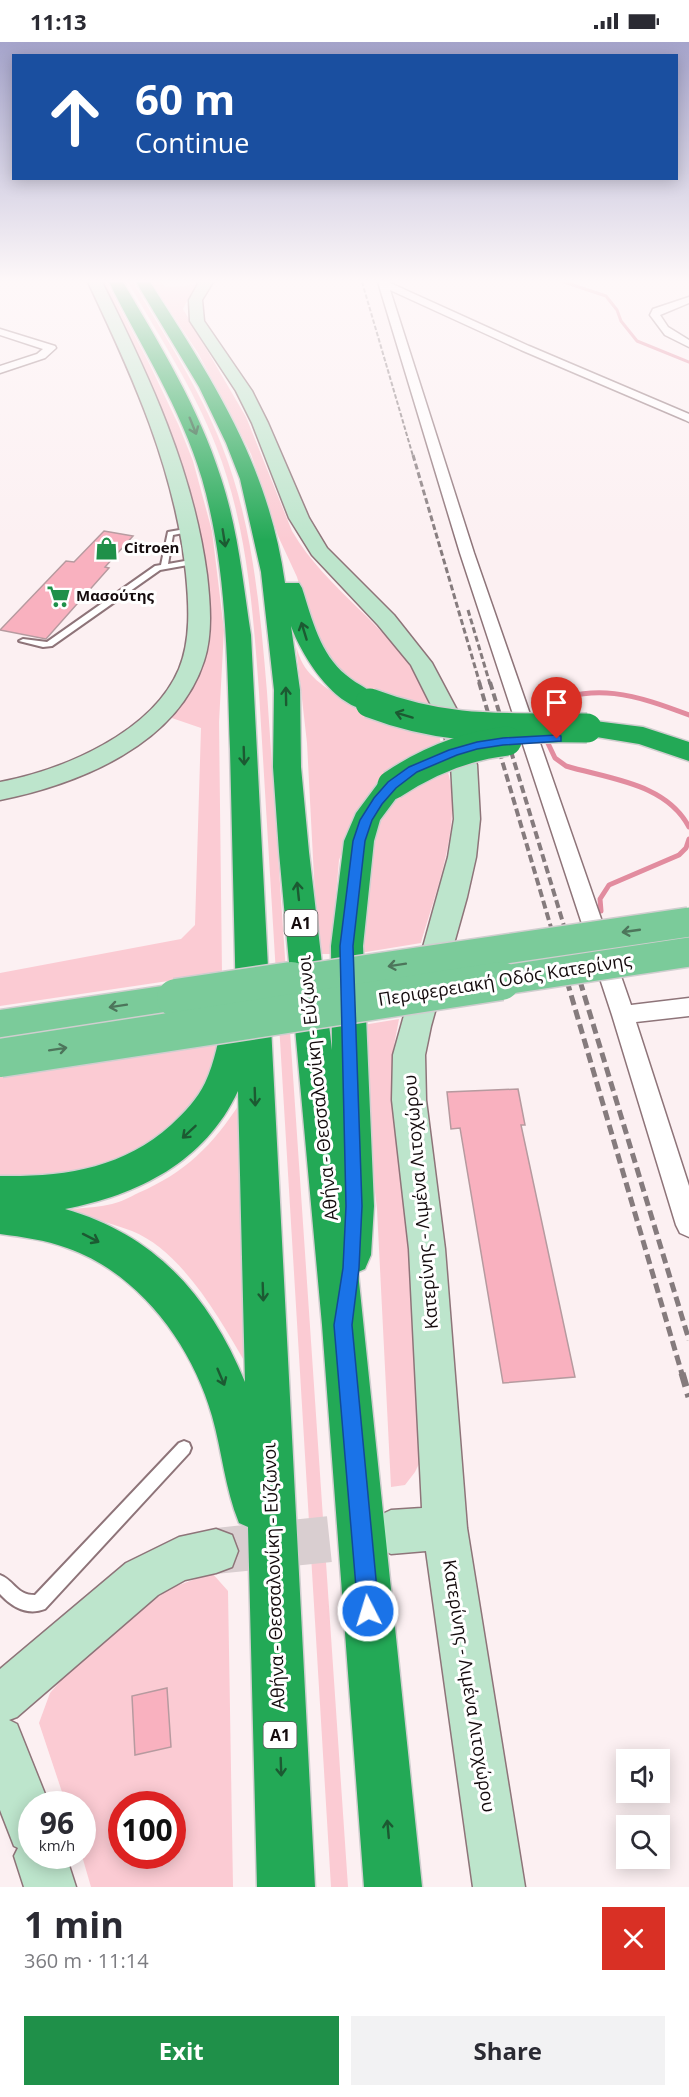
<!DOCTYPE html>
<meta charset="utf-8">
<style>
:root{--surface:#fff;--page:#f2f2f3;--text:#2b2b33;--muted:#7c7c81;--accent:#1f9049}
body{margin:0;font-family:"Open Sans",sans-serif;background:var(--page);color:var(--text);height:100vh;display:flex;flex-direction:column;font-size:22px;white-space:nowrap}
*{box-sizing:border-box;margin:0}
p{font-size:20px;color:var(--muted)}
.icon{flex:none;width:33px;height:33px;fill:none;stroke:currentColor;stroke-width:2;stroke-linecap:round;stroke-linejoin:round}
.map{position:relative;height:1845px;overflow:hidden}
.side{display:flex;flex-direction:column;background:var(--surface);flex:1}
.side>*{flex:none}
.guide{position:absolute;left:12px;top:12px;width:666px;height:126px;border-radius:0px;box-shadow:0 3px 15px #0003;background:#1a4fa0;color:#fff;overflow:hidden}
.controls{position:absolute;left:616px;top:1707px;display:grid;gap:12px}
.controls a{display:grid;place-items:center;width:54px;height:54px;border-radius:0px;background:var(--surface);box-shadow:0 3px 15px #0003;font-size:30px}
.speed{position:absolute;left:18px;top:1749px;display:flex;gap:12px;font-size:30px;font-weight:700;text-align:center}
.speed>*{display:grid;place-content:center;width:78px;height:78px;border-radius:50%;background:var(--surface);box-shadow:0 3px 15px #0003;line-height:1}
.speed small{font-size:15px;font-weight:400}
.speed .limit{border:9px solid #d22;background:#fff;color:#111}
.pin{position:absolute;display:grid;place-items:center;width:51px;height:51px;color:#fff;margin:-62px -26px;border-radius:50% 50% 50% 0;rotate:-45deg;box-shadow:0 0 6px #0007}
.pin .icon{rotate:45deg}
.me{position:absolute;width:66px;margin:-33px;rotate:355deg;stroke-linejoin:round;filter:drop-shadow(0 0 4px #0008)}
.turn{display:flex;align-items:center;gap:21px;height:126px;padding:0 24px;font-size:27px}
.turn .icon{width:78px;height:78px;stroke-width:2.5}
.turn b{display:block;font-size:42px;line-height:51px}
.round{display:grid;place-items:center;flex:none;width:63px;height:63px;border-radius:0px;background:var(--page)}
.head{display:flex;align-items:center;justify-content:space-between;height:102px;padding:0 24px}
h1{font-size:36px;font-weight:700;line-height:45px}
.primary-button{display:flex;gap:12px;margin-top:auto;padding:12px 24px}
.primary-button a{flex:1;height:69px;border-radius:0px;background:var(--accent);color:#fff;font-size:24px;font-weight:700;line-height:69px;text-align:center}
.primary-button a+a{background:var(--page);color:var(--text)}
.status{display:flex;justify-content:space-between;align-items:center;height:42px;padding:0 30px;background:var(--surface);direction:ltr}
.status svg{height:16px;fill:currentColor}
.map>svg:first-child{display:block}
.green{fill:#fbcbd3;fill-rule:evenodd}
.lines{fill:none;stroke-linecap:round;stroke-linejoin:round}
.stream-far1{stroke:#e28c9f;stroke-width:3}
.stream{stroke:#e28c9f;stroke-width:5}
.building{fill:#f9b1bf;stroke:#b69a9f;stroke-width:1.5}
.secondary-tunnel{stroke:#d9ced0;stroke-width:46;stroke-dasharray:46 22;stroke-linecap:butt}
.lane-casing{stroke:#8e7479;stroke-width:4}
.street-casing{stroke:#8e7479;stroke-width:3}
.secondary-casing{stroke:#8e7479;stroke-width:3}
.primary-casing{stroke:#d0cecf;stroke-width:3}
.highway-casing{stroke:#d0cecf;stroke-width:3}
.lane{fill:#fff;fill-rule:evenodd}
.street{fill:#fff;fill-rule:evenodd}
.secondary{fill:#bde5cc;fill-rule:evenodd}
.primary{fill:#7bcb9a;fill-rule:evenodd}
.highway{fill:#23a956;fill-rule:evenodd}
.rail-far4{stroke:#857b7d;stroke-width:2;stroke-dasharray:4.5 2;stroke-linecap:butt}
.rail-far3{stroke:#857b7d;stroke-width:3;stroke-dasharray:6 3;stroke-linecap:butt}
.rail-far2{stroke:#857b7d;stroke-width:4;stroke-dasharray:8 4;stroke-linecap:butt}
.rail-far1{stroke:#857b7d;stroke-width:5;stroke-dasharray:10 5;stroke-linecap:butt}
.rail{stroke:#857b7d;stroke-width:7;stroke-dasharray:14 7;stroke-linecap:butt}
.primary-bridge-far1-casing{stroke:#d0cecf;stroke-width:32;stroke-linecap:butt}
.primary-bridge-casing{stroke:#d0cecf;stroke-width:41;stroke-linecap:butt}
.highway-bridge-casing{stroke:#d0cecf;stroke-width:32;stroke-linecap:butt}
.primary-bridge-far1{stroke:#7bcb9a;stroke-width:29}
.primary-bridge{stroke:#7bcb9a;stroke-width:38}
.highway-bridge{stroke:#23a956;stroke-width:29}
.oneway{stroke:#1c5a32}
.oneway2{stroke:#4d755b}
.route{fill:#1a73e8;stroke:#114b97;stroke-width:1.5}
.labels{text-anchor:middle;stroke-width:6;stroke-linejoin:round;paint-order:stroke}
.far-poi-label{font-size:15px;font-weight:bold;fill:#140b0d;stroke:#fff;text-anchor:start}
.shield{fill:#fff;stroke:#5a5456;stroke-width:1.5}
.shield-label{font-size:16px;font-weight:bold;fill:#140b0d}
.street-label{font-size:18px;fill:#140b0d;stroke:#fff}
</style>
<div class="status"><b>11:13</b><svg viewBox="0 0 49 12"><path d="M0 12V9h3v3zM5 12V6h3v6zM10 12V3h3v9zM15 12V0h3v12zM26 1h20v11H26zM47 4h2v5h-2z"/></svg></div>
<div class="map">
<svg width="689" height="1845" viewBox="0 0 689 1845">
<rect width="100%" height="100%" fill="#fcf0f2"/>
<g class="green">
<polygon points="100,240 106,240 148,319 179,384 193,419 212,489 224,588 219,680 222,931 0,964 0,931 181,897 195,883 201,686 166,674 194,632 195,477 188,440 163,371 144,326"/>
<path d="M128,240H133C164,293 200,347 222,404C253,482 260,567 267,650L348,1845H331L259,650C253,568 247,482 216,404C194,347 159,294 128,240Z"/>
<path d="M151,240H162L165,245L195,243L183,267L246,375L292,489C326,548 391,584 422,644C426,652 428,661 431,670L364,648L338,630L318,606L297,535L278,494L251,412L198,311Z"/>
<path d="M296,604C298,610 300,617 303,622C324,659 401,679 439,692L441,702L354,777L339,818L331,912H318L307,701Z"/>
<path d="M446,724C465,776 436,849 421,901L354,912L375,776L391,756Z"/>
<polygon points="399,977 393,1009 393,1070 435,1390 415,1430 405,1443 391,1445 377,1167 365,1065 363,983"/>
<polygon points="218,999 213,1024 199,1064 107,1132 0,1141 0,1032"/>
<path d="M240,1061L246,1322C220,1277 182,1209 132,1189C104,1178 72,1173 43,1168C66,1167 89,1167 112,1162C121,1160 130,1155 138,1151C185,1131 213,1103 240,1061Z"/>
<path d="M212,1531L228,1549L233,1845H91L82,1814V1762H66L39,1681L50,1651L75,1622L168,1547ZM122,1762H172V1814H122Z"/>
</g>
<g class="lines">
<polyline class="stream-far1" points="564,240 606,254 617,268 621,279 637,299 689,320"/>
<g class="stream">
<path d="M540,678V667C590,637 639,654 689,673"/>
<path d="M544,693L555,716L566,724C609,737 666,741 689,785"/>
<polyline points="601,869 600,857 609,843 679,813 686,806 689,797"/>
</g>
</g>
<g class="building">
<polygon points="104,489 133,494 105,525 109,526 46,597 0,588 66,519 74,520"/>
<polygon points="518,1047 525,1083 521,1083 575,1335 503,1341 460,1086 451,1087 447,1050"/>
<polygon points="167,1646 171,1705 135,1713 132,1654"/>
</g>
<g class="lines">
<polyline class="secondary-tunnel" points="216,1509 377,1492"/>
<defs>
<g id="lane">
<polygon points="191,486 193,487 193,489 173,493 168,522 196,517 199,517 199,521 160,528 52,604 43,605 19,599 23,597 47,600 155,524 161,523 168,490"/>
<path d="M184,1399L189,1401L191,1406L189,1411L45,1567C27,1574 12,1565 0,1552V1533C15,1539 16,1553 35,1553L179,1401Z"/>
</g>
<g id="street">
<polygon points="378,240 388,240 529,304 689,372 689,380 685,378 521,308 390,248 474,511 631,963 689,956 689,974 636,980 689,1144 689,1195 680,1191 676,1183 612,973 460,511"/>
<polygon points="689,255 689,261 660,273 668,285 689,298 689,305 665,293 650,273 653,267"/>
<polygon points="0,287 55,304 56,306 45,316 0,331 0,324 37,312 43,307 0,293"/>
</g>
<g id="secondary">
<path d="M88,240H102C149,334 193,427 207,533C210,560 213,592 204,619C177,703 79,742 0,758V740C63,728 152,691 179,627C191,598 189,563 186,532C175,427 133,335 88,240Z"/>
<polygon points="199,240 213,240 202,258 204,279 252,349 268,381 309,476 327,506 394,573 432,621 466,685 477,723 480,777 476,815 467,855 431,984 425,1013 426,1058 445,1207 467,1486 525,1845 473,1845 426,1509 391,1512 376,1505 369,1490 376,1475 391,1468 422,1466 409,1207 392,1058 393,1013 448,815 454,777 451,723 442,685 411,623 378,583 312,513 289,476 252,381 236,349 190,279 189,258"/>
<polygon points="216,1487 232,1493 238,1509 232,1525 216,1531 185,1538 158,1553 17,1675 9,1678 17,1682 49,1762 32,1762 32,1814 66,1814 76,1845 24,1845 14,1814 18,1806 14,1804 0,1768 0,1627 126,1521 179,1495"/>
</g>
<polygon id="primary" points="176,942 188,946 193,956 188,966 176,970 0,996 0,968"/>
<g id="highway">
<path d="M109,240H123C160,303 199,366 221,436C238,487 243,541 251,593L315,1845H257L248,1485L239,1481C225,1447 222,1409 212,1374C192,1303 139,1231 67,1206C45,1198 23,1195 0,1192V1134C63,1135 122,1127 171,1083C184,1071 198,1056 205,1041C215,1020 219,996 223,974L228,964L236,961C234,877 232,792 230,707C227,617 227,524 202,437C181,366 141,305 109,240ZM238,1049L245,1340C210,1255 156,1193 65,1167C138,1153 205,1120 238,1049Z"/>
<path d="M136,240H150C213,339 268,421 285,541H299L302,546C312,577 320,612 346,633C357,643 375,649 383,661L379,667C340,676 302,615 291,584L300,648L301,725L309,810L332,1008L331,904L344,799L356,771L382,736L392,734L402,736L406,743L380,778L374,799L363,904L374,1164L371,1213L365,1227L358,1230L422,1845H364L322,1283L279,810L273,725L274,648L261,530L240,437L226,401L199,345Z"/>
<polygon points="587,678 643,685 689,700 689,719 639,702 578,692 574,686 578,680"/>
</g>
</defs>
<use href="#lane" class="lane-casing"/>
<use href="#street" class="street-casing"/>
<use href="#secondary" class="secondary-casing"/>
<use href="#primary" class="primary-casing"/>
<use href="#highway" class="highway-casing"/>
<use href="#lane" class="lane"/>
<use href="#street" class="street"/>
<use href="#secondary" class="secondary"/>
<use href="#primary" class="primary"/>
<use href="#highway" class="highway"/>
<polyline class="rail-far4" points="362,240 413,414"/>
<g class="rail-far3">
<polyline points="413,413 480,642"/>
<polyline points="468,568 490,642"/>
</g>
<g class="rail-far2">
<polyline points="479,640 567,940"/>
<polyline points="490,640 581,940"/>
</g>
<g class="rail-far1">
<polyline points="567,939 682,1332"/>
<polyline points="580,939 689,1298"/>
</g>
<polyline class="rail" points="682,1331 689,1355"/>
<defs>
<g id="primary-bridge-far1">
<polyline points="281,940 689,880"/>
<polyline points="491,940 689,910"/>
</g>
<g id="primary-bridge">
<polyline points="176,956 291,939"/>
<polyline points="0,1016 501,939"/>
</g>
<g id="highway-bridge">
<path d="M370,661C449,691 505,685 587,686"/>
<path d="M392,743C428,719 464,704 507,699"/>
</g>
</defs>
<use href="#primary-bridge-far1" class="primary-bridge-far1-casing"/>
<use href="#primary-bridge" class="primary-bridge-casing"/>
<use href="#highway-bridge" class="highway-bridge-casing"/>
<use href="#primary-bridge-far1" class="primary-bridge-far1"/>
<use href="#primary-bridge" class="primary-bridge"/>
<use href="#highway-bridge" class="highway-bridge"/>
</g>
<defs><path id="oneway-shaft" d="M-6 0H5M1.5-3L5.5 0L1.5 3" fill="none" stroke-width="1.6" stroke-linecap="round" stroke-linejoin="round" transform="scale(1.5)"/></defs>
<g class="oneway">
<use href="#oneway-shaft" transform="translate(193 384) rotate(68)"/>
<use href="#oneway-shaft" transform="translate(224 496) rotate(81)"/>
<use href="#oneway-shaft" transform="translate(304 589) rotate(-107)"/>
<use href="#oneway-shaft" transform="translate(286 654) rotate(-91)"/>
<use href="#oneway-shaft" transform="translate(404 673) rotate(-163)"/>
<use href="#oneway-shaft" transform="translate(244 714) rotate(88)"/>
<use href="#oneway-shaft" transform="translate(298 849) rotate(-96)"/>
<use href="#oneway-shaft" transform="translate(255 1055) rotate(88)"/>
<use href="#oneway-shaft" transform="translate(189 1090) rotate(137)"/>
<use href="#oneway-shaft" transform="translate(91 1196) rotate(27)"/>
<use href="#oneway-shaft" transform="translate(263 1250) rotate(88)"/>
<use href="#oneway-shaft" transform="translate(221 1335) rotate(67)"/>
<use href="#oneway-shaft" transform="translate(281 1725) rotate(88)"/>
<use href="#oneway-shaft" transform="translate(388 1787) rotate(-95)"/>
</g>
<g class="oneway2">
<use href="#oneway-shaft" transform="translate(631 889) rotate(172)"/>
<use href="#oneway-shaft" transform="translate(397 923) rotate(171)"/>
<use href="#oneway-shaft" transform="translate(118 964) rotate(171)"/>
<use href="#oneway-shaft" transform="translate(58 1007) rotate(-9)"/>
</g>
<linearGradient id="sky" x2="0" y2="1"><stop stop-color="#a5a4cb"/><stop offset="0.48" stop-color="#fef8f9"/><stop offset="1" stop-color="#fef8f9" stop-opacity="0"/></linearGradient>
<rect width="689" height="498" fill="url(#sky)"/>
<polygon class="route" points="557,693 561,694 561,699 503,703 477,707 457,713 417,730 396,746 382,762 372,778 365,799 353,904 362,1164 359,1226 352,1283 379,1569 376,1576 368,1579 361,1576 358,1569 334,1283 343,1226 346,1164 340,904 353,799 360,778 374,756 388,740 409,725 449,708 477,700 503,696"/>
<defs>
<symbol id="shop-bare" viewBox="-9 -9 18 18"><path d="M-5-2.5h2.3a2.7 3.5 0 0 1 5.4 0H5L5.5 6h-11ZM-1.5-2.5h3a1.5 2.3 0 0 0-3 0Z" fill="#1f9049" stroke="#fff" stroke-width="2.5" paint-order="stroke"/></symbol>
<symbol id="supermarket-bare" viewBox="-9 -9 18 18"><path d="M-6-5.5h2.5l.6 2H6L4.5 2H-2.5L-4.4-4H-6ZM-1.5 3.2a1.3 1.3 0 1 0 .1 0ZM3 3.2a1.3 1.3 0 1 0 .1 0Z" fill="#1f9049" stroke="#fff" stroke-width="2.5" paint-order="stroke"/></symbol>
</defs>
<g fill-rule="evenodd">
<use href="#shop-bare" x="90" y="490" width="33" height="33"/>
<use href="#supermarket-bare" x="42" y="538" width="33" height="33"/>
</g>
<g class="labels">
<g class="far-poi-label">
<text x="124" y="511">Citroen</text>
<text x="76" y="559">Μασούτης</text>
</g>
<g class="shield">
<rect x="284.5" y="868" width="33" height="26" rx="4.5"/>
<rect x="263.5" y="1680" width="33" height="26" rx="4.5"/>
</g>
<g class="shield-label">
<text x="301" y="887">Α1</text>
<text x="280" y="1699">Α1</text>
</g>
<g class="street-label">
<text transform="translate(505 938) rotate(-9)" y="6">Περιφερειακή Οδός Κατερίνης</text>
<text transform="translate(318 1046) rotate(-96)" y="6">Αθήνα - Θεσσαλονίκη - Εύζωνοι</text>
<text transform="translate(421 1160) rotate(-95)" y="6">Κατερίνης - Λιμένα Λιτοχώρου</text>
<text transform="translate(274 1534) rotate(-92)" y="6">Αθήνα - Θεσσαλονίκη - Εύζωνοι</text>
<text transform="translate(469 1644) rotate(81)" y="6">Κατερίνης - Λιμένα Λιτοχώρου</text>
</g>
</g>
</svg>
<div class="controls">
<a><svg class="icon" aria-label="sound" viewBox="0 0 24 24"><path d="M4 9h4l5-4v14l-5-4H4zM17 9q2 3 0 6"/></svg></a>
<a><svg class="icon" aria-label="search" viewBox="0 0 24 24"><circle cx="10" cy="10" r="6"/><path d="M15 15l6 6"/></svg></a>
</div>
<div class="speed"><div>96<small>km/h</small></div><div class="limit">100</div></div>
<div class="pin" style="left:557px;top:697px;background:#d93025"><svg class="icon" aria-label="arrive" viewBox="0 0 24 24"><path d="M6 21V4h12l-3 4 3 4H6"/></svg></div>
<svg class="me" style="left:368px;top:1569px" viewBox="-20 -20 40 40"><circle r="17" fill="#1a73e8" stroke="#fff" stroke-width="3"/><path d="M0-11L8 9 0 5-8 9z" fill="#fff"/></svg>
<div class="guide">
<div class="turn"><svg class="icon" aria-label="ahead" viewBox="0 0 24 24"><path d="M12 20V5M6 11l6-6 6 6"/></svg><div><b>60 m</b>Continue</div></div>
</div>
</div>
<section class="side">
<div class="head"><div><h1>1 min</h1><p>360 m · 11:14</p></div><a class="round" style="background:#d93025;color:#fff"><svg class="icon" aria-label="close" viewBox="0 0 24 24"><path d="M6 6l12 12M18 6L6 18"/></svg></a></div>
<div class="primary-button"><a>Exit</a><a>Share</a></div>
</section>
